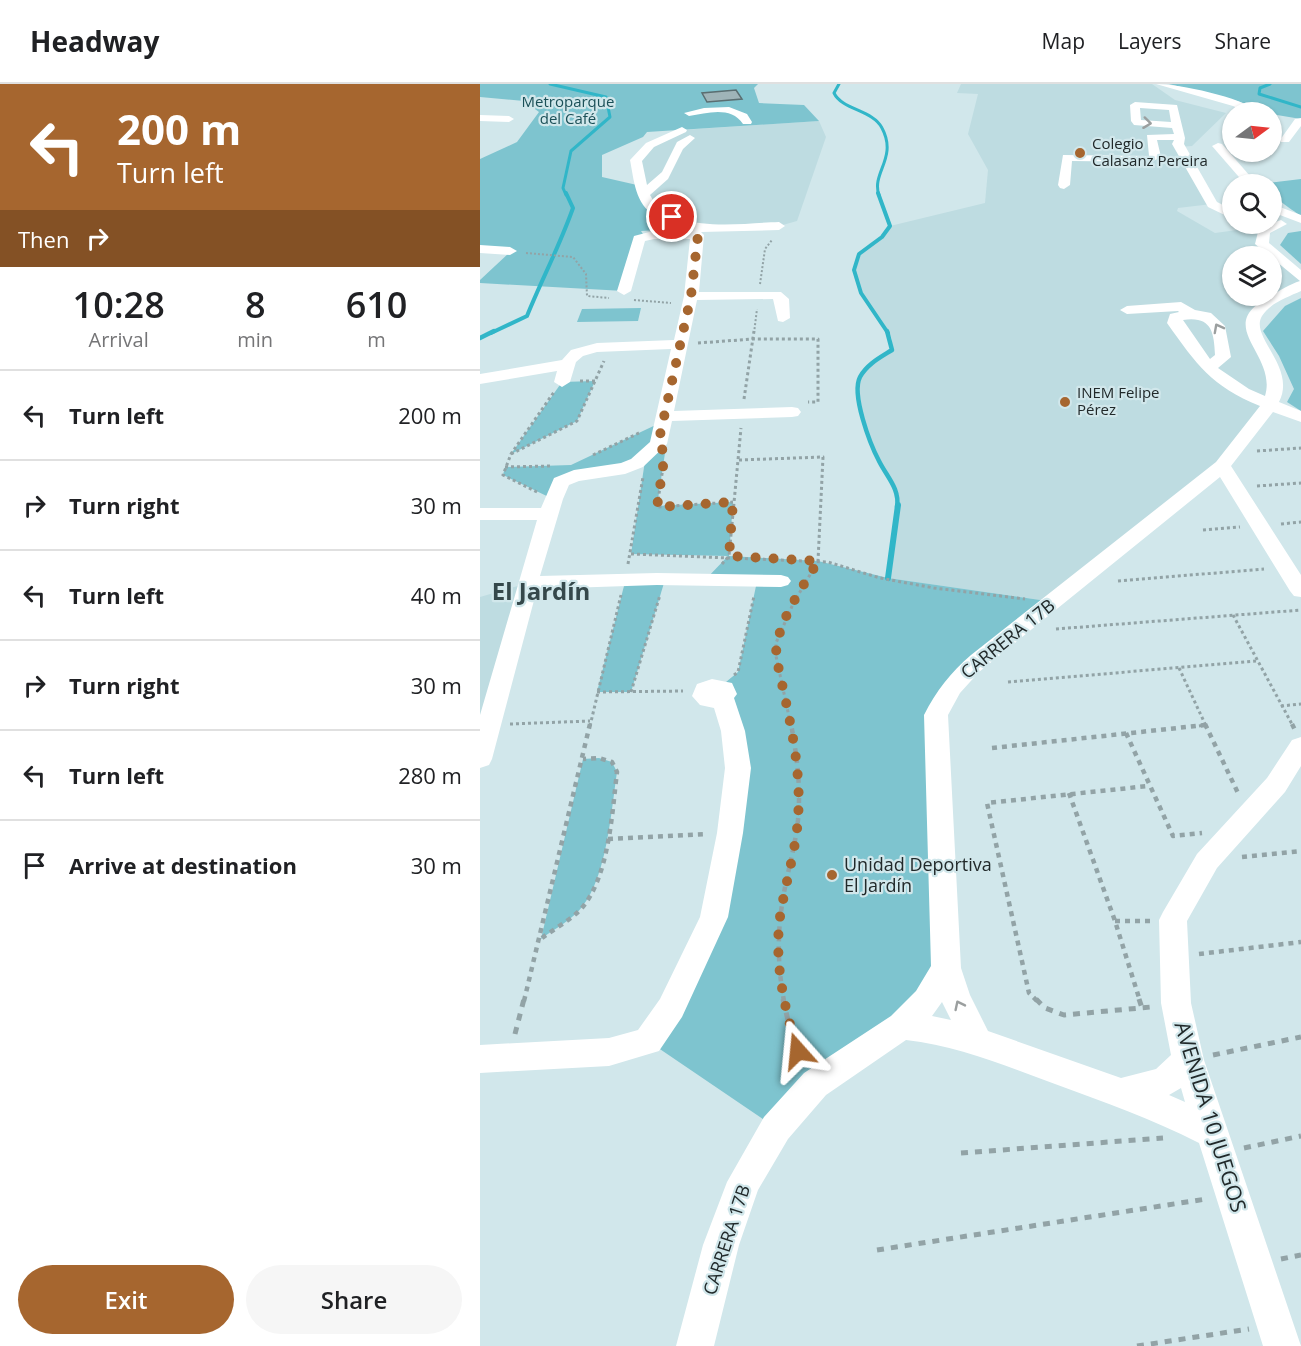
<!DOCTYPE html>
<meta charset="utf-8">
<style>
:root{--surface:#fff;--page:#f6f6f6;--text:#202124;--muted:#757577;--line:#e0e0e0;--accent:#a6662f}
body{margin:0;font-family:"Open Sans",sans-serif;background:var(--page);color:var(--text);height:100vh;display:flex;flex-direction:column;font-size:22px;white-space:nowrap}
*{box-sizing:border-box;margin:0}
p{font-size:20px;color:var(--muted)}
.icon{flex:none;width:33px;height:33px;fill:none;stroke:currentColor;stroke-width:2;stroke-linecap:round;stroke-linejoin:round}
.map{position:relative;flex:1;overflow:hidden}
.side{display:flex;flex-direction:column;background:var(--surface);width:480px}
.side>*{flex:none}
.top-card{background:#a6662f;color:#fff;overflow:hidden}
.needle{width:39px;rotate:75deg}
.controls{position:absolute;left:742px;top:18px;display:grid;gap:12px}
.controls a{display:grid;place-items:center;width:60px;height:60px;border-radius:50%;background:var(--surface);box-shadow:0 2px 4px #0004;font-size:30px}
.pin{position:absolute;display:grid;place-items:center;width:51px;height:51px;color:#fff;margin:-26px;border:3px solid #fff;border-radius:50%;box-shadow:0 2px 6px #0007}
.me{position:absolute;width:66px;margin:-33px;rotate:342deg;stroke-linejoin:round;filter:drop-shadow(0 0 4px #0008)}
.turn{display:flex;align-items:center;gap:21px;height:126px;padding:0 18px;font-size:27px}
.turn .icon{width:78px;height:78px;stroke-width:2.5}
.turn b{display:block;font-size:42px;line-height:51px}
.then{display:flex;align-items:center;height:57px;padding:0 18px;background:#0003;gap:12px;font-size:22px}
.eta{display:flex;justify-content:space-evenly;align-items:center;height:102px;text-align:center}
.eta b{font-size:36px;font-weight:600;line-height:42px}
.action{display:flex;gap:12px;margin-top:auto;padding:12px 18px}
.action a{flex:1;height:69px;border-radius:36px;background:var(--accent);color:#fff;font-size:24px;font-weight:600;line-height:69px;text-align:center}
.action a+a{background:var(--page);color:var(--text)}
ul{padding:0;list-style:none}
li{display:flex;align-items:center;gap:18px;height:90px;padding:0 18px;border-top:2px solid var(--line)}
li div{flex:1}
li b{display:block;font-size:22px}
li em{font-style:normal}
header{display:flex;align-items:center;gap:36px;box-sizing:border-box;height:84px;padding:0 30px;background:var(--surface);border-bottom:2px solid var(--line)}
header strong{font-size:28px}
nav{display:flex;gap:33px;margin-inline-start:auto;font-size:21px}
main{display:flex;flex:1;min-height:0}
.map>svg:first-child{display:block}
.built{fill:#bedce1;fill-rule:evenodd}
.green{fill:#7ec4cf}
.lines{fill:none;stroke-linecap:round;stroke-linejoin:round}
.stream-far3{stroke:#31b6c8;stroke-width:3}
.stream-far2{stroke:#31b6c8;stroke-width:4}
.stream-far1{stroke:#31b6c8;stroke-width:4.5}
.stream{stroke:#31b6c8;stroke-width:6}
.building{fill:#9fb4b8;stroke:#5a6e71;stroke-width:1.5}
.path-far3{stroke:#92a3a6;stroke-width:2;stroke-dasharray:2 2;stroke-linecap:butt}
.path-far2{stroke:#92a3a6;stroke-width:3;stroke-dasharray:3 3;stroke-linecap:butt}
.path-far1{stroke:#92a3a6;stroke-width:4.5;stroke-dasharray:5 5;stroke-linecap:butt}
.path{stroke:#92a3a6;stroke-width:5;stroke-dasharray:7 7;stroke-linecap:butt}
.minor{fill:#fff;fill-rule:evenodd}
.oneway{stroke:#9b9f9f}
.route{stroke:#a6662f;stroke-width:10;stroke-dasharray:0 18}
.poi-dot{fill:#a6662f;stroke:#d1e7eb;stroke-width:2}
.labels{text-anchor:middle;stroke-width:4.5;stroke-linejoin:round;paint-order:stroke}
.far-park-label{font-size:15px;fill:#1b5058;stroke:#d1e7eb}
.far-poi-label{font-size:15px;fill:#21292a;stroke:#d1e7eb;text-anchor:start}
.street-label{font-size:18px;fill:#21292a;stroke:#d1e7eb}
.poi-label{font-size:18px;fill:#21292a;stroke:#d1e7eb;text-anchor:start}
.near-street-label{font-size:21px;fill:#21292a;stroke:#d1e7eb}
.district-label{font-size:24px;font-weight:bold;fill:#35484b;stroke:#d1e7eb}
</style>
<header>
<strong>Headway</strong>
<nav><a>Map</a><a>Layers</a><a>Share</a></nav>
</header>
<main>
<section class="side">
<div class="top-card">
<div class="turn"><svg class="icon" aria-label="left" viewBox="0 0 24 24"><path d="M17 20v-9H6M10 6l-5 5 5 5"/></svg><div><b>200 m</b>Turn left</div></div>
<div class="then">Then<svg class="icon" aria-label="right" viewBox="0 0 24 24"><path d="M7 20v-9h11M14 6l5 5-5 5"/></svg></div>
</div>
<div class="eta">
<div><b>10:28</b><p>Arrival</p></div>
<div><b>8</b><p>min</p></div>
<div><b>610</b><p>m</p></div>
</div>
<ul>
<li><svg class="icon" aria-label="left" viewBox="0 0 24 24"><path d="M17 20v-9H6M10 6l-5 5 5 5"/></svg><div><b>Turn left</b></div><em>200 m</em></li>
<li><svg class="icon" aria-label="right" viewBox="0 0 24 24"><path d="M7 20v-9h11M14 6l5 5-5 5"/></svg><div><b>Turn right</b></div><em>30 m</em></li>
<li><svg class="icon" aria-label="left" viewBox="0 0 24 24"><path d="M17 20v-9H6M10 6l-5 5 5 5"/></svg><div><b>Turn left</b></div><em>40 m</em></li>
<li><svg class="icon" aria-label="right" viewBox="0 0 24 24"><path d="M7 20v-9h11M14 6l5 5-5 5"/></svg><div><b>Turn right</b></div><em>30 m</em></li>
<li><svg class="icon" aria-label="left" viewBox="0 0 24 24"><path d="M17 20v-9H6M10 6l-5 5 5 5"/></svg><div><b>Turn left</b></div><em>280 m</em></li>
<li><svg class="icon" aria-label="arrive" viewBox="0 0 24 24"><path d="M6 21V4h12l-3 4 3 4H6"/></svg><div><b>Arrive at destination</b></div><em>30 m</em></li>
</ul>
<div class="action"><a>Exit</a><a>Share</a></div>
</section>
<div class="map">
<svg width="821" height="1262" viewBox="0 0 821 1262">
<rect width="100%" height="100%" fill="#d1e7eb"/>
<g class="built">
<path d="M481,0H672L695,16L746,29L712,62L699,63L732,120L698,124L697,127L735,149L801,140L789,144L781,157L821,193V201L771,236L795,307L750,369L574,518L408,494L419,411L398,375L377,314L379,294L388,282L412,266V255L401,235L380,210L374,192L377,175L390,159L403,152L410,142L505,119L508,86L488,50L498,10L477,9ZM753,172H792V212H753Z"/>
<polygon points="339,37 346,53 317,137 299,142 212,144 171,123 158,72 202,46"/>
<polygon points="48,499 0,675 0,513"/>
</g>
<g class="green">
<polygon points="0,0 278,0 274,4 279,19 324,21 339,37 167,48 163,53 122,71 122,93 157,101 170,121 212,144 161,147 165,153 144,207 0,199 0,196 30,168 0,165 0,75 37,58 59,28 44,17 0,13"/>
<polygon points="689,0 821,0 821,35 797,31 757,17"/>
<path d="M821,95V132C810,124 792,115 792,100L787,99Z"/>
<polygon points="821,147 821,180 800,161 808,149"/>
<polygon points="821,214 821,327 807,318 814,305 799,272 783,247 805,222"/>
<polygon points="161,224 158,237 97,238 102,225"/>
<polygon points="115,297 97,337 31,370 82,298"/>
<polygon points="182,338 179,360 185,369 177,422 253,418 249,472 338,477 408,494 574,518 465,610 466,884 296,1044 168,957 191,924 250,749 240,603 258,588 276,502 226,495 248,472 151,470 166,370 157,379 94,392 73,415 23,391 25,383 91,381"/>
<polygon points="145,498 184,499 151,608 117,608"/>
<path d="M119,674L132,678L137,688C131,728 127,792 102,823C92,836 74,845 61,855L103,675Z"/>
</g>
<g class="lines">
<g class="stream-far3">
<polyline points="70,0 126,13 130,33 91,67 83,104 86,111"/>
<path d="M359,0L354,9C362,26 393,26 402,44C418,74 391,89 399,111"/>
<polyline points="790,0 780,4 779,10 821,23"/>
</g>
<g class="stream-far2">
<polyline points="398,109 410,142 402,153 379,170 374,186 381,209 408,249"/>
<path d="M11,249L47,232C62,195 80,161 93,124L86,109"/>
</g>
<g class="stream-far1">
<path d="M407,247L412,266C401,273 387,280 380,293C371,310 390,360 399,377C407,393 420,405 417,423"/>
<polyline points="0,254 14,247"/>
</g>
<polyline class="stream" points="408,494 418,421"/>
</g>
<polygon class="building" points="256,6 262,15 227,18 222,9"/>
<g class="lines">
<g class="path-far3">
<polyline points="46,169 93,173 106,190 107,212 129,214"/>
<polyline points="280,200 285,165 292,156"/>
<polyline points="154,216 191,219"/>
<polyline points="274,249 277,225"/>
</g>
<g class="path-far2">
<polyline points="218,259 273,255 338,255 338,318 328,318"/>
<polyline points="100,297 115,297"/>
<polyline points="264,315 274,247"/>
<polyline points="777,367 821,364"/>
<polyline points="31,370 97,337 124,277"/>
<polyline points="113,371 161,348"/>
<polyline points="259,376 343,373 338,477 313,520 296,559 296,572 311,642"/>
<polyline points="184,377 177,423 253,418"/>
<polyline points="25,383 72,382"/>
<polyline points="777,402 821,399"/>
<polyline points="57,408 23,391 31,370 74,308"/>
<polyline points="801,440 821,438"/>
<polyline points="723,446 760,443"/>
<polyline points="151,470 348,478 400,494 454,504 545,515"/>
<polyline points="148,480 163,393"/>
<polyline points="242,480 249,472 261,344"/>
<polyline points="638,497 784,485"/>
<polyline points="753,531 813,642"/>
<polyline points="576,545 821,526"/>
<polyline points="699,584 726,642"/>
<polyline points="254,591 258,588 274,512"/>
<polyline points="528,598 776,577"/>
<polyline points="117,608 203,607"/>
<polyline points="151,608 180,511"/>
<polyline points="801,622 821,620"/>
<polyline points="30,640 110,637"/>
<polyline points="110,642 141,511"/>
<polyline points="719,642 725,641"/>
</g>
<g class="path-far1">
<polyline points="725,640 758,709"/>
<polyline points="812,640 815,646"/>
<polyline points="646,649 693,752 722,749"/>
<polyline points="512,664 725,641"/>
<polyline points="589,709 635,837 660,917"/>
<polyline points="128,755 226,750"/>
<polyline points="762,773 821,767"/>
<polyline points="635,837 670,837"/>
<path d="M62,854C74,845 89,837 100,826C129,795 132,729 137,688L132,678L119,674L103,675"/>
<polyline points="719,870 821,858"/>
<polyline points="44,917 110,640"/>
<path d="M304,917C298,885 297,853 302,821C306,792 315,765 318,736C321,703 317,672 311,640"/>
<polyline points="557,917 549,909 507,719 668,702"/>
</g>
<g class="path">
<polyline points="303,915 310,945 323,978"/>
<polyline points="556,915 565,924 584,931 671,923"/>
<polyline points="659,915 662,924"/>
<polyline points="35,950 44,915"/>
<polyline points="733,971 821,953"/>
<polyline points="764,1064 821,1052"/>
<polyline points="481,1069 683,1054"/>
<polyline points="397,1166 726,1115"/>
<polyline points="801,1175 821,1171"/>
<polyline points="657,1262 769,1245"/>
</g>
<g class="minor">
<path d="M676,0C699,0 762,13 778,28H766L753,22Z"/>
<path d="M655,18L697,21L705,54L704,60L737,118L753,126V135L728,123L692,60L694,56H677L681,73L671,78L592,77L590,101L584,105L580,104L578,101L583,71L669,72L667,51L694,50L692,44L654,41L651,37L650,21ZM660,24L689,26L691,38L661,36Z"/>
<path d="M249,23L267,30L272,38L271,40H263C251,22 228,29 209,32L204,29L224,24Z"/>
<polygon points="0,31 29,32 34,35 29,38 0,37"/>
<polygon points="821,34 821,42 809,58 801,58 800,56 815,35"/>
<path d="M202,43L207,46L206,48L174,63L162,77L167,101L182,88L197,58L210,51L215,54L203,65L188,95L170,111C190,151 261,139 299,138L305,142L299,146L221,148L224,151L219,208H301L309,215L310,234L303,238L298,237L293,215L217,216L194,327L312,323L318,324L321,328L318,332L312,333L192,337L187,360L163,383L145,390L99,397L89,401L83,415L60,492L177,489L301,491L308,493L311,497L308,501L301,503L177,501L57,505L12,675L9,681L0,684V631L57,436H0V424H61L74,394L94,386L141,379L151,375L170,358L191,265L117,268L103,272L96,278L90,298L82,303L74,298L77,287L0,300V290L82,276L91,266L117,259L194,256L204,212L210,155H174L165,157L151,207L144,211L137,207L154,152L173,147H205C196,141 185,137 175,132C155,120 154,96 150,76L166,59Z"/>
<polygon points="738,59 742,60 777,100 765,100 732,62"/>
<polygon points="792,120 821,131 821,139 792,128"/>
<path d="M801,136L807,140L790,149L789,159L821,186V207C808,213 790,219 782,232C769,253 817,283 799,318L821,327V338L793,328L751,382L821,491V513L814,512L810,507L740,393L499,588L480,609L468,631L481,884L490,911L508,947L641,994L676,985L691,971L681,919L679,836L683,828L717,770L787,694L812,656L821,653V682L805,708L737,784L707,837L711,919L724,976L821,1262H783L719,1059C672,1035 624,1018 575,1000C526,982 479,962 426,956L346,1011L308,1055L278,1106L259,1161L234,1262H196L223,1161L247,1098L284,1033L324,989L411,932L436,907L451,882L444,631C456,607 471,588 491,571L736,378L780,322C731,302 717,281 687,239L690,230L699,228L698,227L647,230L640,226L647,222L701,218L715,226L731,229L745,242L751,273L738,284L769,305L785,312C798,269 731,242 791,212C799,207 810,200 820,197L775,160L779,144ZM703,236C731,232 734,247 735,271L730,275ZM462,918L471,936L452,932ZM701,1004L705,1018L689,1011Z"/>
<polygon points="0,161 30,163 37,167 30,171 0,169"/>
<polygon points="232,595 252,599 257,610 254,614 265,647 271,684 263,749 248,833 202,933 179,967 129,982 0,989 0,961 129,954 158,946 180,915 220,833 237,749 245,684 241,647 234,624 220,621 212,612 217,600"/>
</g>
</g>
<defs><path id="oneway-chevron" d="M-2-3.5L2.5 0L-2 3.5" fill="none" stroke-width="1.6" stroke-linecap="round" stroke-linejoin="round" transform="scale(1.5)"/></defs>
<g class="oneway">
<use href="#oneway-chevron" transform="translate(667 39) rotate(7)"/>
<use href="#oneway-chevron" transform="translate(738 244) rotate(-118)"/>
<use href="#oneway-chevron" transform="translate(479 921) rotate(-116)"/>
</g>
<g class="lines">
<path class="route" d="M192,133L212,144L218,151L211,212L178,360L185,369L177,423L253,418L249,472L338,477C322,505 296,539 296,572C307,625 322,679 318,734C316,767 305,800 300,833C294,877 304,925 318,967"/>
</g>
<g class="poi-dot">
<circle cx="600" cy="69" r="6"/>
<circle cx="585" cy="318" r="6"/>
<circle cx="352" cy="791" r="6"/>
</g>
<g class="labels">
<g class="far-park-label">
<text x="88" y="23">Metroparque<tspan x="88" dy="17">del Café</tspan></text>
</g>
<g class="far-poi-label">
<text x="612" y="65">Colegio<tspan x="612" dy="17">Calasanz Pereira</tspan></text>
<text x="597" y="314">INEM Felipe<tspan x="597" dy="17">Pérez</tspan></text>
</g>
<g class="street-label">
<text transform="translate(528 555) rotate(-39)" y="6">CARRERA 17B</text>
<text transform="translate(247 1156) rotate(-72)" y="6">CARRERA 17B</text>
</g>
<g class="poi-label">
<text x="364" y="787">Unidad Deportiva<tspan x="364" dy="21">El Jardín</tspan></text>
</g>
<g class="near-street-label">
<text transform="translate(730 1033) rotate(73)" y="7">AVENIDA 10 JUEGOS</text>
</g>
<g class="district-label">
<text x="61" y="516">El Jardín</text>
</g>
</g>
</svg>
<div class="controls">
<a><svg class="needle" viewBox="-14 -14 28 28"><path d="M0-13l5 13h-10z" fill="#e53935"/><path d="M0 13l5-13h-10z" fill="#757577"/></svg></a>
<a><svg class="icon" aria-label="search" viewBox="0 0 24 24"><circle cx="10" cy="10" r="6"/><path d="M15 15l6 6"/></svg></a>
<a><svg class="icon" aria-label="layers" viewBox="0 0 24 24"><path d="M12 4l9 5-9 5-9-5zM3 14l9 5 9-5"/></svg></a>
</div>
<div class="pin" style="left:192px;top:133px;background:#d93025"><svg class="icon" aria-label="arrive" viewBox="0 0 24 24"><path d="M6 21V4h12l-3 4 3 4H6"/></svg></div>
<svg class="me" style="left:318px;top:967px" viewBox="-20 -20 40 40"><path d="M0-17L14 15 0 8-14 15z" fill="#a6662f" stroke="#fff" stroke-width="4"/></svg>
</div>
</main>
